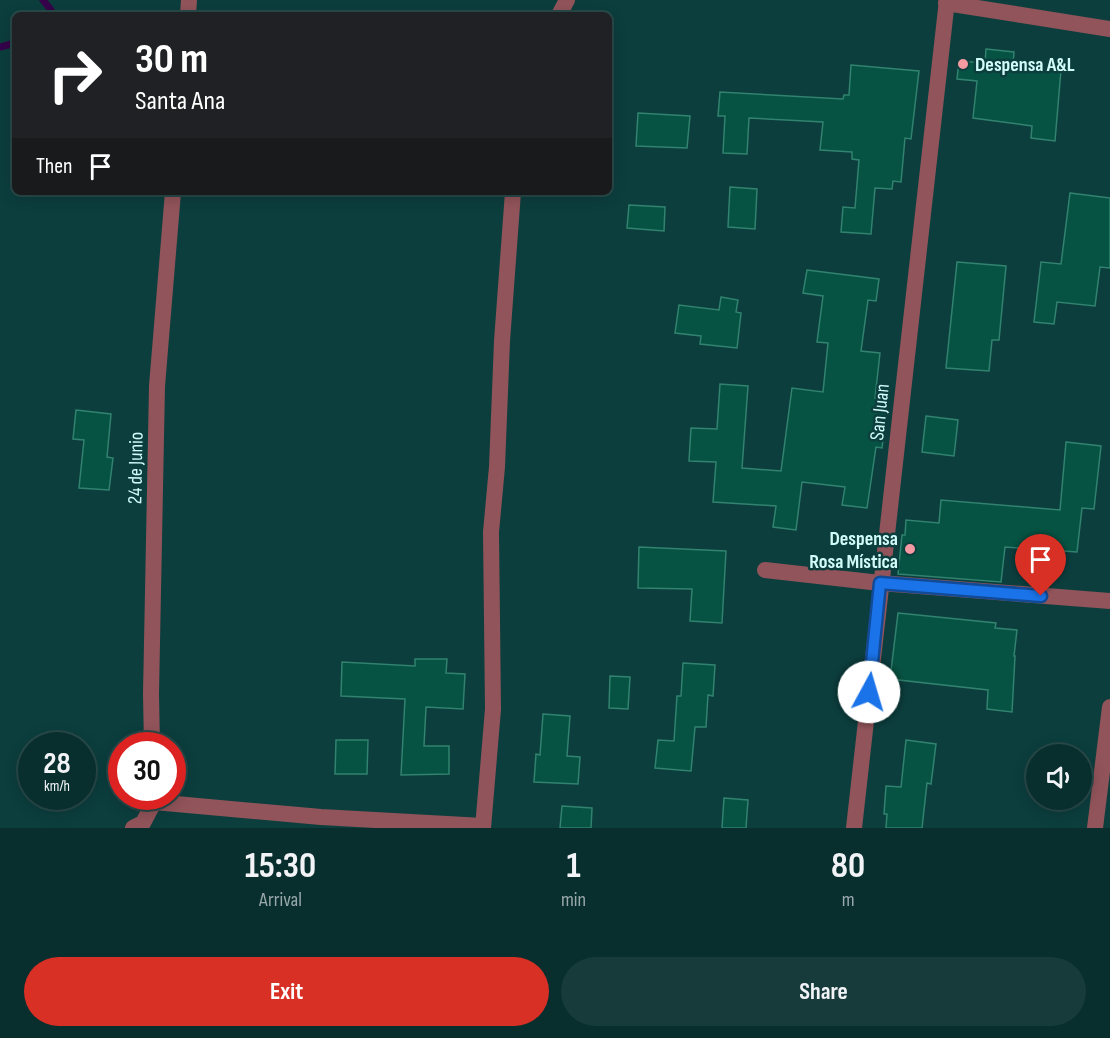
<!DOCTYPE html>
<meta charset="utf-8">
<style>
:root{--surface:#092e2e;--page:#173a3a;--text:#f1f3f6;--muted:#99a8aa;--line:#294a4a;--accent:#d93025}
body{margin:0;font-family:"Sofia Sans Condensed",sans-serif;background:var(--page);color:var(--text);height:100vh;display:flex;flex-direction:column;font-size:22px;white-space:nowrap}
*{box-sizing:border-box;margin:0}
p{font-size:20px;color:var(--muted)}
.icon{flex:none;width:33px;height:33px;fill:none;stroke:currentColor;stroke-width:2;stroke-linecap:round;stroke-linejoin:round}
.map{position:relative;height:828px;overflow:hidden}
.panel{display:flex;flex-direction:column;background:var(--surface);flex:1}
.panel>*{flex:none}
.banner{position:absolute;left:12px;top:12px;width:600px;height:183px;border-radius:9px;box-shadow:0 3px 15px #0003,0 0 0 2px var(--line);background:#202124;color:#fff;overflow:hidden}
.tools{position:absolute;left:1026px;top:744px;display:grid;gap:12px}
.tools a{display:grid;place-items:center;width:66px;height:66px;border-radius:50%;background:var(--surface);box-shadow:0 3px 15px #0003,0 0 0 2px var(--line);font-size:30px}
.speed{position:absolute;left:18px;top:732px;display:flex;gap:12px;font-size:30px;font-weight:700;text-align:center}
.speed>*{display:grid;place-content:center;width:78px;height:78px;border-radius:50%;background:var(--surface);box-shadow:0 3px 15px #0003,0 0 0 2px var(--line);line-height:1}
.speed small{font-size:15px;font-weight:400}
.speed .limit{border:9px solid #d22;background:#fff;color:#111}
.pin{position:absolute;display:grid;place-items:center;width:51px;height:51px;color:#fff;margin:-62px -26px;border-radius:50% 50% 50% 0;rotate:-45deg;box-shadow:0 0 6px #0007}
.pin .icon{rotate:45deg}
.me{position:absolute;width:66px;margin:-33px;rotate:6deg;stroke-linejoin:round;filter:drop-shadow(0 0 4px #0008)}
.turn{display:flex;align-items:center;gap:21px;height:126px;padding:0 24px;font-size:27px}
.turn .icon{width:78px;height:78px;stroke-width:2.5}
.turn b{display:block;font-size:42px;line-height:51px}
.then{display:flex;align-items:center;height:57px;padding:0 24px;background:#0003;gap:12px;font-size:22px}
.eta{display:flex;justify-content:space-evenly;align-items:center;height:102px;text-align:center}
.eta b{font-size:36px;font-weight:700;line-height:42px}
.cta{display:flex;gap:12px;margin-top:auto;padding:12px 24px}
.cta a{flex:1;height:69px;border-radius:36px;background:var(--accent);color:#fff;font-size:24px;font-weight:700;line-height:69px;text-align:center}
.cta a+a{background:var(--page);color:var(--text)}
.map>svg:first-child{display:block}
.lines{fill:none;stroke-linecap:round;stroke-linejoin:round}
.stream{stroke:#36034a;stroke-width:7}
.building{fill:#075343;stroke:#31826e;stroke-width:1.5}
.minor{stroke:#91545a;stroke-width:16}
.route-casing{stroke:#114b97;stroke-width:15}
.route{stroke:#1a73e8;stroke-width:10}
.poi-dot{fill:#f49aa3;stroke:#0c3e3e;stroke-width:2}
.labels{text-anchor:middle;stroke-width:5;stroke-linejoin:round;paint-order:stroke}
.poi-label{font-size:20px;font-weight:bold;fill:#d2fcfa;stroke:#0c3e3e;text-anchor:start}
.street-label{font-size:20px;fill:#d2fcfa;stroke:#0c3e3e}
</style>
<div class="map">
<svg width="1110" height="828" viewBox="0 0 1110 828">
<rect width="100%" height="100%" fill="#0c3e3e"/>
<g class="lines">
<g class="stream">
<polyline points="43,0 51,10 49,15"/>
<polyline points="0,47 15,43"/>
</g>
</g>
<g class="building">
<polygon points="986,49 1014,52 1013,65 1061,70 1055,141 1031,138 1032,126 973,118 977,81 957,79 959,61 985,63"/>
<polygon points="851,65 919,71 911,139 905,138 901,182 893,181 892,189 875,188 871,234 841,232 843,207 855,208 859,160 852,159 852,152 820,150 823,122 749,118 747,154 723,153 725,116 718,116 720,92 843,99 844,95 849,95"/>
<polygon points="638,113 690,116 687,148 636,146"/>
<polygon points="730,187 757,189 755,229 728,227"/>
<polygon points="1070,193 1110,198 1110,268 1100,267 1095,306 1057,302 1054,324 1034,322 1041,262 1061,264"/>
<polygon points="629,205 665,207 664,231 627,228"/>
<polygon points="957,262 1006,266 999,340 992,340 989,371 946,368"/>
<polygon points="807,270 879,279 876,301 868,300 861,351 880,353 875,398 888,400 882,448 876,447 867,508 842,505 845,487 802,482 796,530 773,527 776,506 713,502 716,462 689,461 691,428 717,429 720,384 748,386 742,468 781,471 792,388 823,392 828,343 817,342 823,296 803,293"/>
<polygon points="721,297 738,300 736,312 741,313 737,348 700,344 701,336 675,333 679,305 719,310"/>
<polygon points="76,410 111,414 107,457 113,458 109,490 79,488 84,440 73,439"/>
<polygon points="926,416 958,420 954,456 922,452"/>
<polygon points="1066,442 1101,446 1094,509 1082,508 1077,552 1005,547 1001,582 898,574 902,535 905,535 906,520 939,523 941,500 1060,510"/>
<polygon points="639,547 726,551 722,623 690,621 692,589 638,588"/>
<polygon points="898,613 996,623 995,628 1017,630 1014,656 1015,656 1012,712 987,709 988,690 890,679"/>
<polygon points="415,659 447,659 446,673 465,674 463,709 426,707 424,746 449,746 449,774 401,775 405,699 341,696 342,662 415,666"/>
<polygon points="683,663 715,665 713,696 708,695 706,727 695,727 691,771 655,768 658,740 674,741 677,696 681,696"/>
<polygon points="610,676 630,677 628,709 609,708"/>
<polygon points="543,714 570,716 567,756 580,757 578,784 534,782 536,754 540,755"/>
<polygon points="336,740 368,740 367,774 335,774"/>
<polygon points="906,740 936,744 931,784 927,783 922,828 886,828 887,814 884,814 886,786 901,787"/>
<polygon points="724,798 748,800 746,828 722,828"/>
<polygon points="562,806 592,808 591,828 560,828"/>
</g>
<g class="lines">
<g class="minor">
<polyline points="946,3 1110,29"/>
<polyline points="188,15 189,0"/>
<polyline points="559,15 567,0"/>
<polyline points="765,570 880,583 1110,601"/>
<polyline points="152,746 151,694 157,386 173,192"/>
<polyline points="154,802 321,817 483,826"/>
<polyline points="133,828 143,823 154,802 154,796"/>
<polyline points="483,828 493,709 491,532 497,467 502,341 513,192"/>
<polyline points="854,828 947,0"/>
<polyline points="1095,828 1110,707"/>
</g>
</g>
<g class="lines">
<defs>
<polyline id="route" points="869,692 880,583 1041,596"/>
</defs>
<use href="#route" class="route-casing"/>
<use href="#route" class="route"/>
</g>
<g class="poi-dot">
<circle cx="963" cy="64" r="6"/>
<circle cx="910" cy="549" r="6"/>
</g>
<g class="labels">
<g class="poi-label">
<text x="975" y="71">Despensa A&amp;L</text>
<text x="898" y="545" text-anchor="end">Despensa<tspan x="898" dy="23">Rosa Mística</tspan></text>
</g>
<g class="street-label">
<text transform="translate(879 412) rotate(-84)" y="7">San Juan</text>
<text transform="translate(135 468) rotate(-89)" y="7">24 de Junio</text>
</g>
</g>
</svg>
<div class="tools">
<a><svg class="icon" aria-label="sound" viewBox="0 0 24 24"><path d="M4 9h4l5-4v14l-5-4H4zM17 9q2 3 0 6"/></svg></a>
</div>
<div class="speed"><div>28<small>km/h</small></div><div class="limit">30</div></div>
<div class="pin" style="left:1041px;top:596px;background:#d93025"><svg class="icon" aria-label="arrive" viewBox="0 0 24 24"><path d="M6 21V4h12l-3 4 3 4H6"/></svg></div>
<svg class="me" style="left:869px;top:692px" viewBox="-20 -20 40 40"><circle r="19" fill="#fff"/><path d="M0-13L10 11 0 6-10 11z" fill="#1a73e8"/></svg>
<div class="banner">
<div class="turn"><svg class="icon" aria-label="right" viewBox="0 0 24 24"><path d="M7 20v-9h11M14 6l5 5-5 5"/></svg><div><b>30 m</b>Santa Ana</div></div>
<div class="then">Then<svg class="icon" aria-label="arrive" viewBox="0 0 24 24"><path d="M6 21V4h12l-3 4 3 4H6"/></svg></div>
</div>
</div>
<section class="panel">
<div class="eta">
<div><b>15:30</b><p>Arrival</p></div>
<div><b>1</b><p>min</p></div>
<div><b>80</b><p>m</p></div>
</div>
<div class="cta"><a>Exit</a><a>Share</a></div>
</section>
